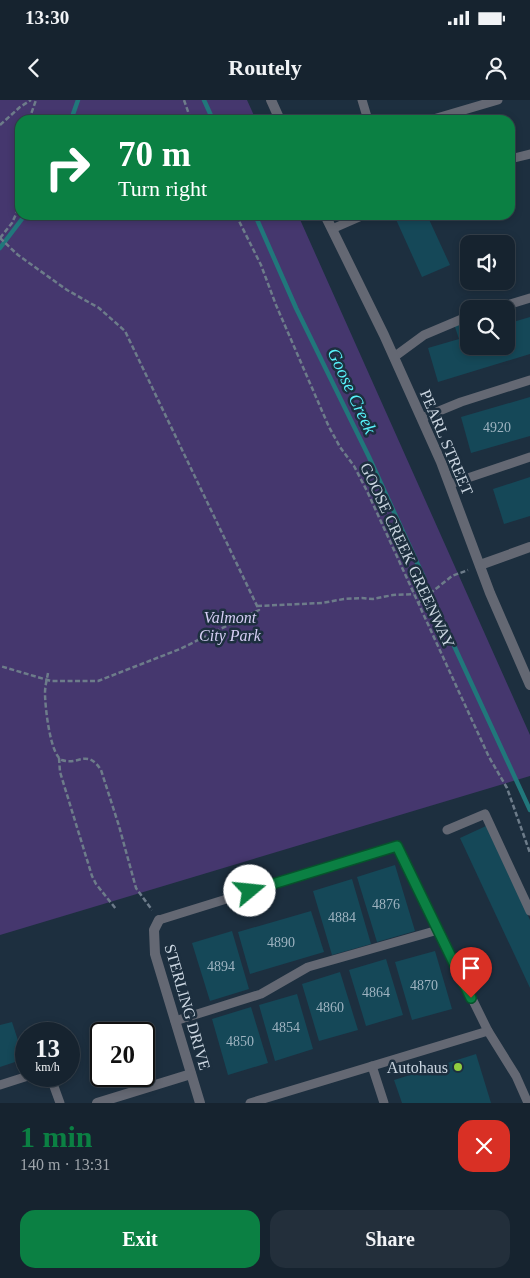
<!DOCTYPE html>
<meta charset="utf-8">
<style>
:root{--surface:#16232f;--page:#232f3b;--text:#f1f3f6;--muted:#9ea4aa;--line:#35404b;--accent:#0b8043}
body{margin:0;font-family:"Times New Roman",serif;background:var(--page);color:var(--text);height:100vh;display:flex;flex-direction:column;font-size:19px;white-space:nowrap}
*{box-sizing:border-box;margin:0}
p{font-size:16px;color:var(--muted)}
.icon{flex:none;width:28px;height:28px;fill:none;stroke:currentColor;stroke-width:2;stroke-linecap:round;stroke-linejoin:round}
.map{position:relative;height:1003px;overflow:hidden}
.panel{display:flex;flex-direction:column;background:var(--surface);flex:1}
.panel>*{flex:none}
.banner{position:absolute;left:15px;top:15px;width:500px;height:105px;border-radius:15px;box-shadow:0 2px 8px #0003,0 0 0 1px var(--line);background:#0b8043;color:#fff;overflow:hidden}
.buttons{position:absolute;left:460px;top:135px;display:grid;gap:10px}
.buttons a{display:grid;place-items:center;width:55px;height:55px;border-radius:10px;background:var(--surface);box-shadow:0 2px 8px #0003,0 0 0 1px var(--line);font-size:25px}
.speed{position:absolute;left:15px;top:922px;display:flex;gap:10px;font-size:25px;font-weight:700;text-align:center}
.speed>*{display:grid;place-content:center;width:65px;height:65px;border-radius:50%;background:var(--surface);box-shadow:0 2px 8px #0003,0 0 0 1px var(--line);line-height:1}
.speed small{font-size:12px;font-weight:400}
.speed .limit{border:2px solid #111;border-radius:8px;background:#fff;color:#111}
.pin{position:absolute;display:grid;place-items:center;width:42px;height:42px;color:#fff;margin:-51px -21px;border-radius:50% 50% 50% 0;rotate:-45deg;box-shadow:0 0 5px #0007}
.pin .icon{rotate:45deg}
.me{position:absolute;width:55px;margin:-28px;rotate:73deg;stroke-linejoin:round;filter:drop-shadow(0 0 4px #0008)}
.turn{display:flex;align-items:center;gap:18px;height:105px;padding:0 20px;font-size:22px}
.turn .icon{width:65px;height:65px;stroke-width:2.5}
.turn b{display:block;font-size:35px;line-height:42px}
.round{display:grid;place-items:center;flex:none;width:52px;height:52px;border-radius:15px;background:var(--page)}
.headline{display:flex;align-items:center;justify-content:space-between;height:85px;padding:0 20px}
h1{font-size:30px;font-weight:800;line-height:38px;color:var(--accent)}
.primary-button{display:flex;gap:10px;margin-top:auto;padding:10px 20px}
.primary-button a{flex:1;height:58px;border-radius:15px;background:var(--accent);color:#fff;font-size:20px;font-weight:800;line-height:58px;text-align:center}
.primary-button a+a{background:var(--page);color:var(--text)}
.status{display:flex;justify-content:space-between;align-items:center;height:35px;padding:0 25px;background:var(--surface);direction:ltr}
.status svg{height:14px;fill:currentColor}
header{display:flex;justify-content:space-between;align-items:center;height:65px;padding:0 20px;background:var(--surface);font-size:22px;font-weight:800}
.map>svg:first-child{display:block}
.green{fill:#45376e}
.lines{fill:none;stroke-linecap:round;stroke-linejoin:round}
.stream{stroke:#21777b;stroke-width:4.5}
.building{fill:#154858}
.path{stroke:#6d7c8a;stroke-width:2.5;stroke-dasharray:5 2.5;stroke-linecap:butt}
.service{stroke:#646873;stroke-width:9}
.minor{stroke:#646873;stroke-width:10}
.route-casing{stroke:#07532c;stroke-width:12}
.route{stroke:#0b8043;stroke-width:9}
.poi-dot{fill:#91cd3f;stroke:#1d2f3f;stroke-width:2}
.labels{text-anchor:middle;stroke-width:5;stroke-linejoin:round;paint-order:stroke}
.number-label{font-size:14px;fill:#9eb3c0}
.street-label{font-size:16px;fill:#ccd7e2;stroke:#1d2f3f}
.park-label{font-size:16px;font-style:italic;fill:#d5cef4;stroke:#1d2f3f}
.poi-label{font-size:16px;fill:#ccd7e2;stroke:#1d2f3f;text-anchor:end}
.water-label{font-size:18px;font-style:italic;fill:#57f2fa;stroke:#1d2f3f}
</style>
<div class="status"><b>13:30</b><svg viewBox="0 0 49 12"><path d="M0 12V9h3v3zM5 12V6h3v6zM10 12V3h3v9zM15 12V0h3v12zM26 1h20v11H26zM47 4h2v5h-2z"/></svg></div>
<header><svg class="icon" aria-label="back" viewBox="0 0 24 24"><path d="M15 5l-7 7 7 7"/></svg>Routely<svg class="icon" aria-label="person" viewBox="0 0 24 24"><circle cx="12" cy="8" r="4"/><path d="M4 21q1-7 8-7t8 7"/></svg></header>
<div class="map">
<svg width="530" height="1003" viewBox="0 0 530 1003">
<rect width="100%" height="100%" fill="#1d2f3f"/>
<polygon class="green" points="0,0 247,0 256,20 20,20 20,115 298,115 530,635 530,676 0,835"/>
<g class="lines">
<g class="stream">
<polyline points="204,0 213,20"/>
<polyline points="71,20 78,0"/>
<polyline points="255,115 296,208 369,357 424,478"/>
<polyline points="0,148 25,115"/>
<polyline points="438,511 530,710"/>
</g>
</g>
<g class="building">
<polygon points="394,115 427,115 450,165 422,177"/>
<polygon points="530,217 530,254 438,282 428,248 459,239 454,224 469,219 469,246 506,246 506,224"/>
<polygon points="530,297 530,336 471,353 461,317"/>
<polygon points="530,377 530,416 504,424 493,389"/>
<polygon points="486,726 530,820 530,888 460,738"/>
<polygon points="395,765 415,831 377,842 357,777"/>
<polygon points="352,779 371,844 332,855 313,791"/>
<polygon points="311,811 324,852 250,874 238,832"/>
<polygon points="232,831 249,889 210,901 192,843"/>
<polygon points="435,851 452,909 412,920 395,862"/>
<polygon points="386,859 403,915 366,926 349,870"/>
<polygon points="340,872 358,930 319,941 302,884"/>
<polygon points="297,894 313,949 275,961 259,905"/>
<polygon points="251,907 268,963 228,975 212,919"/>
<polygon points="12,922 24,959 0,967 0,925"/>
<polygon points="476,954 491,1003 402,1003 394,980"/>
</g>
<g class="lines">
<g class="path">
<polyline points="184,0 191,20"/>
<polyline points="29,20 36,0"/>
<polyline points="0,25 20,7 31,0"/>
<polyline points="236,115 261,165 276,205 329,327 340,347 354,366 367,391 459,592 489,657 507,688 530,753"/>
<polyline points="0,138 18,155 67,190 99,208 125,231 259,510 180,549 98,581 51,581 0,566"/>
<polyline points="0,138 12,123 20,105"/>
<polyline points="418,503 452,476 468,470"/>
<polyline points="257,506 322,503 344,499 362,498 373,499 393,495 414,494"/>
<path d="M48,573C47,579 45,586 45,593C45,606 50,655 62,660C78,666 87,648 101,670L119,726L136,788L152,810"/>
<polyline points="59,658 60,672 92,776 96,784 116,809"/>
</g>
<g class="service">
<polyline points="362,0 368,20"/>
<polyline points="430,20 498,0"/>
<polyline points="510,59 530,54"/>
<polyline points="332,129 364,115"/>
<polyline points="494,209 530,198"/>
<polyline points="394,257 424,235 469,216"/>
<polyline points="422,318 461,302 530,280"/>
<polyline points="450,384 530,357"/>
<polyline points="447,730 485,714 530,811"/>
<polyline points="159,820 397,746 488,931 516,976 528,1003"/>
<polyline points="175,921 261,894 308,867 438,830"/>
<polyline points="372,966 384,1003"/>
<polyline points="42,976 52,981 60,1003"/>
<polyline points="0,985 28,976"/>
<polyline points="250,1003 488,931"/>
</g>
<g class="minor">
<polyline points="271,0 280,20"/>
<polyline points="325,115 384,235 441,362 490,493 530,585"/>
<polyline points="480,465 530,447"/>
<polyline points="159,820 154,830 155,854 200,1003"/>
<polyline points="97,1003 191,974"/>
</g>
</g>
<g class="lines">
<defs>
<polyline id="route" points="250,791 397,746 471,898"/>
</defs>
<use href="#route" class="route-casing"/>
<use href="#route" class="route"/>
</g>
<circle class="poi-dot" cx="458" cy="967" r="5"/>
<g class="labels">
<g class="number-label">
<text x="497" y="332">4920</text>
<text x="386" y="809">4876</text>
<text x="342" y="822">4884</text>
<text x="281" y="847">4890</text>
<text x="221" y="871">4894</text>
<text x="424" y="890">4870</text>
<text x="376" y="897">4864</text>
<text x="330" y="912">4860</text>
<text x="286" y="932">4854</text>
<text x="240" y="946">4850</text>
</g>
<g class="street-label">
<text transform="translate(447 342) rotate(67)" y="6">PEARL STREET</text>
<text transform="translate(408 455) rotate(65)" y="6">GOOSE CREEK GREENWAY</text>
<text transform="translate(188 907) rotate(74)" y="6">STERLING DRIVE</text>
</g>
<g class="park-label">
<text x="230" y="523">Valmont<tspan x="230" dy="18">City Park</tspan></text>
</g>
<g class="poi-label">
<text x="448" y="973">Autohaus</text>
</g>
<g class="water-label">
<text transform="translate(352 291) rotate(65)" y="6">Goose Creek</text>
</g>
</g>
</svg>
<div class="buttons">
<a><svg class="icon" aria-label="sound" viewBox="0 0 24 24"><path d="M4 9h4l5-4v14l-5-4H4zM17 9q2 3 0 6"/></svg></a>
<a><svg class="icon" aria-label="search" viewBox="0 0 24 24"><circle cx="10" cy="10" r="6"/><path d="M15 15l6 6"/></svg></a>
</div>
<div class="speed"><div>13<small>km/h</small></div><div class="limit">20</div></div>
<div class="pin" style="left:471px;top:898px;background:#d93025"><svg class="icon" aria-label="arrive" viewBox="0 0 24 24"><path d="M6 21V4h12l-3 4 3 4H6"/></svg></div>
<svg class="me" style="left:250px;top:791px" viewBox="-20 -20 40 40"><circle r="19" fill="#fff"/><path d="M0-13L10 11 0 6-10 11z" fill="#0b8043"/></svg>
<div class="banner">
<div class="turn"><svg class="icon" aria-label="right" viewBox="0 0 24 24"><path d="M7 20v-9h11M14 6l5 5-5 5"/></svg><div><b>70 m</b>Turn right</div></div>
</div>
</div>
<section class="panel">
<div class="headline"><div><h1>1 min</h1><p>140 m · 13:31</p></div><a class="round" style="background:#d93025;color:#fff"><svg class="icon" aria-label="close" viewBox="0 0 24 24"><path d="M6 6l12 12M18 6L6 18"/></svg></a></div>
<div class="primary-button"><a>Exit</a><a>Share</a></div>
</section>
